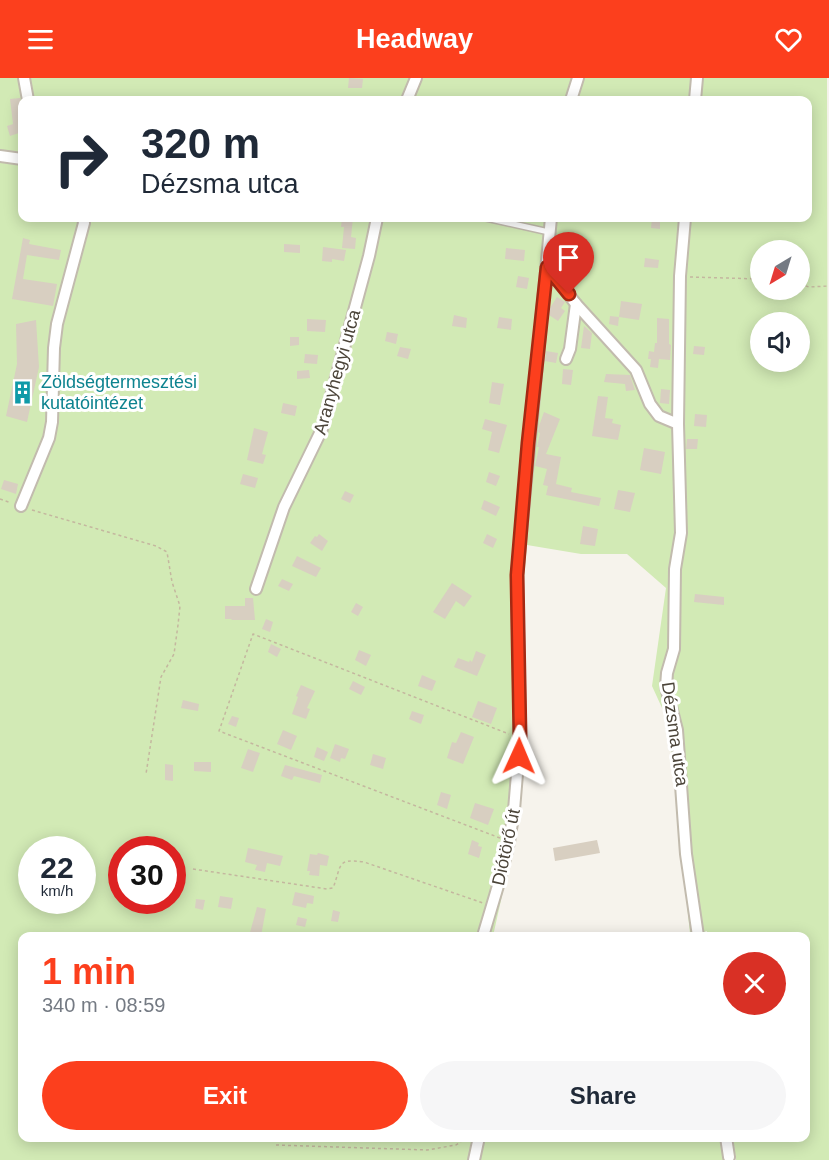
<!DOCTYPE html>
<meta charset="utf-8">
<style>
:root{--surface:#fff;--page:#f6f6f7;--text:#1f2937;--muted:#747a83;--accent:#fc3f1d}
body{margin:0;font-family:Helvetica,sans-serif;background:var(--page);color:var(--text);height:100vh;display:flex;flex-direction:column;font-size:22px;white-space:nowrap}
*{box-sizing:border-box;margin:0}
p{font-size:20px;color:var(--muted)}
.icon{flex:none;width:33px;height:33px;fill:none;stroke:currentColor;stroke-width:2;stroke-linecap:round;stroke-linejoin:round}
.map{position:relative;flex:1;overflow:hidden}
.sheet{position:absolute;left:18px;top:854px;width:792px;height:210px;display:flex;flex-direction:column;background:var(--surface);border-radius:12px;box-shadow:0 3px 15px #0003}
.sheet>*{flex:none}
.top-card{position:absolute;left:18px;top:18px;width:794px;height:126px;border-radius:12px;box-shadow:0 3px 15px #0003;background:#fff;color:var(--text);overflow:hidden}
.needle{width:39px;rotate:218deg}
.controls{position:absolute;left:750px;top:162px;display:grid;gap:12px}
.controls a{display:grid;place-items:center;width:60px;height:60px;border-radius:50%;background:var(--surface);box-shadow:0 3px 15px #0003;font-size:30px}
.speed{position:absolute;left:18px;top:758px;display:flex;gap:12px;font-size:30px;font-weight:700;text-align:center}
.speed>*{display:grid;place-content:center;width:78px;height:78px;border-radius:50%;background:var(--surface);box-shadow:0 3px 15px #0003;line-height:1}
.speed small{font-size:15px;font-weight:400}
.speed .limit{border:9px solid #d22;background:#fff;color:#111}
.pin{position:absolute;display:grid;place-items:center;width:51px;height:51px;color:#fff;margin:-62px -26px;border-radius:50% 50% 50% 0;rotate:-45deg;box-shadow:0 0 6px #0007}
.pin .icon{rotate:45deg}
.me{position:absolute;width:66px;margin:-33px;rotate:1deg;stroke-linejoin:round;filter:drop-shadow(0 0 4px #0008)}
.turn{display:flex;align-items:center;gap:21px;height:126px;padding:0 24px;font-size:27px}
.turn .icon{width:78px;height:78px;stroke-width:2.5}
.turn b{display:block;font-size:42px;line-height:51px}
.round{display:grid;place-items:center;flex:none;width:63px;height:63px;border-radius:32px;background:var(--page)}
.overview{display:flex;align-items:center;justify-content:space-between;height:102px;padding:0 24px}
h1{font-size:36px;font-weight:600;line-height:45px;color:var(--accent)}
.cta{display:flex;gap:12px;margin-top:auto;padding:12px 24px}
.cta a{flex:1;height:69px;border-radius:36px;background:var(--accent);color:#fff;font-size:24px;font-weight:600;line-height:69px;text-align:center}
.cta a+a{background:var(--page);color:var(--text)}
header{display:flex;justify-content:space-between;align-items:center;height:78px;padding:0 24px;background:var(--accent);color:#fff;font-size:27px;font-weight:600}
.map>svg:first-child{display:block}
.green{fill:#d2eab5;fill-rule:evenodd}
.building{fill:#d8cfc1}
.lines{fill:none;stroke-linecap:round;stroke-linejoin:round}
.lane-casing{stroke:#c2bbae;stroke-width:8}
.street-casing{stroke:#c2bbae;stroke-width:14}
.path{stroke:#c4b79f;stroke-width:1.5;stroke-dasharray:3 3;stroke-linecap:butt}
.lane{stroke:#fff;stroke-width:5}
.street{stroke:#fff;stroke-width:10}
.route-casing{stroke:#a42913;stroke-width:15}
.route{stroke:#fc3f1d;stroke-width:10}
.labels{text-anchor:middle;stroke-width:6;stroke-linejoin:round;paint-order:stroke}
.street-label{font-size:18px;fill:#4b4439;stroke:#fff}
.culture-label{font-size:18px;fill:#0d838f;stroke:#fff;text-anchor:start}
</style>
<header><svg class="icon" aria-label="menu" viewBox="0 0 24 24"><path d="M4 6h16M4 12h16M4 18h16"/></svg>Headway<svg class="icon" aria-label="heart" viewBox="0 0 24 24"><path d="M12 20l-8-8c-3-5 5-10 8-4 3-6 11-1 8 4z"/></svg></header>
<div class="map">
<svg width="829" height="1082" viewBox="0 0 829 1082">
<rect width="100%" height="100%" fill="#f6f3ec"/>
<path class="green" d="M0,0H827L829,1082H736L733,1059H806V858H707V853L691,858H681L690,856L668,643L652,608L666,510L627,476H581L527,467L519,559L525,638L519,735L514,764L493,858H22V1059H725L728,1082H0ZM22,22H807V140H22ZM760,172H800V212H760ZM760,244H800V284H760ZM32,771H82V822H32ZM122,771H172V822H122Z"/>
<g class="building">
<polygon points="349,0 363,1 362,10 348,10"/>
<polygon points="20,20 22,27 22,54 10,58 7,48 13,46 10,21"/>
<polygon points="342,140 353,140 351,159 356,160 355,171 342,170 344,149 341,149"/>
<polygon points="652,140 660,140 660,151 651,150"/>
<polygon points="571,157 579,158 576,174 564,172 565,162 570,163"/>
<polygon points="23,160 30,162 29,166 61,172 59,182 27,177 23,201 57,206 53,228 12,221"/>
<polygon points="284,166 300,167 300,175 284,174"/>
<polygon points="323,169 346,172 344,183 332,181 332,184 322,183"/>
<polygon points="506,170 525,172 524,183 505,181"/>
<polygon points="645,180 659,182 658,190 644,189"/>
<polygon points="518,198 529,200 527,211 516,209"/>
<polygon points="557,219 565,224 561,230 565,233 558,243 549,237 550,230"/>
<polygon points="621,223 642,226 639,242 619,239"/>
<polygon points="454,237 467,240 466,250 452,248"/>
<polygon points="610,238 619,239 618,248 609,246"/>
<polygon points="499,239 512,241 511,252 497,250"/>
<polygon points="657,240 669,241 669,266 671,267 670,282 659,281 658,290 650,289 651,281 648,281 649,273 654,274 655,265 657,265"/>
<polygon points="307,241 326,242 325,254 307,253"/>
<polygon points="36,242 39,289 27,344 6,338 17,286 16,246"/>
<polygon points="584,248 592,255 590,271 581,270"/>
<polygon points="387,254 398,256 396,266 385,263"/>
<polygon points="290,259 299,259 299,267 290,268"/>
<polygon points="694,268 705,269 704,277 693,276"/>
<polygon points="400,269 411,271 408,281 397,278"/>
<polygon points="546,273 558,275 556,285 545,283"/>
<polygon points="305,276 318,277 317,286 304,285"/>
<polygon points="563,291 573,292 571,307 562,306"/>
<polygon points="309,292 310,300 297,301 297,293"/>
<polygon points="606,296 630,297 635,312 626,313 625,306 604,304"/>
<polygon points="492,304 504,306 500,327 489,325"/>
<polygon points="661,311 670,312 669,326 660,325"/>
<polygon points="598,318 608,319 605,340 613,341 612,345 621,347 618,362 592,358"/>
<polygon points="283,325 297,328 295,338 281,335"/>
<polygon points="544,334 560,341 546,376 561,379 556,406 572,410 571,414 601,420 599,428 546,417 548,408 543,407 547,391 535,388 539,369 537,369 540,355 538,354 539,348"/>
<polygon points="695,336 707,337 706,349 694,348"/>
<polygon points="485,341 507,347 499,375 488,372 492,354 482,351"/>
<polygon points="254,350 268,354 262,376 266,377 263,386 247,382"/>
<polygon points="687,361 698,361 697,371 686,371"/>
<polygon points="644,370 665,374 661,396 640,392"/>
<polygon points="489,394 500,398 496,408 486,404"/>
<polygon points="243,396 258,400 255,410 240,406"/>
<polygon points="4,402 18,406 16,416 1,411"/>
<polygon points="618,412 635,415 630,434 614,431"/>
<polygon points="345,413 354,417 350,425 341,421"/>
<polygon points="484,422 500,429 496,438 481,431"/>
<polygon points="583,448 598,451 595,468 580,466"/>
<polygon points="319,456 328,463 322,473 310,465 315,458 317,459"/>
<polygon points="487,456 497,461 493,470 483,465"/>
<polygon points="297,478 321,490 316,499 292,488"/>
<polygon points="282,501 293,506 289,513 278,508"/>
<polygon points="452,505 472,518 464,529 456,523 445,541 433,534"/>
<polygon points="695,516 724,519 724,527 694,524"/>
<polygon points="245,520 253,520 255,542 232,542 231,541 225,541 225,528 245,528"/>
<polygon points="356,525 363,529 358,538 351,534"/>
<polygon points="266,541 273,544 270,554 262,551"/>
<polygon points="271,566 281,571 277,579 268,574"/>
<polygon points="359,572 371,577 366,588 355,582"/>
<polygon points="476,573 486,577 477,598 454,589 458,580 469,584 470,582 472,584"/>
<polygon points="422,597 436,603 432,613 418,608"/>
<polygon points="353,603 365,609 361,617 349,611"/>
<polygon points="301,607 315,613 307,630 310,631 306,641 292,636 298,619 296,618"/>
<polygon points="183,622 199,626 198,633 181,630"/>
<polygon points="478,623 497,630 491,646 472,639"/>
<polygon points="412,633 424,637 421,646 409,641"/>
<polygon points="232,638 239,640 236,649 228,646"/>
<polygon points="283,652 297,658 291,672 277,666"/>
<polygon points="461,654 474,659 463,686 447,680 452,664 456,665"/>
<polygon points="335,666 349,671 345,681 341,680 340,684 330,680"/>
<polygon points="317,669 328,674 324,683 314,679"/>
<polygon points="248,671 260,675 253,694 241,690"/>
<polygon points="373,676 386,680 383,691 370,687"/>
<polygon points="194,684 211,684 211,694 194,693"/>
<polygon points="165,686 173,687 173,703 165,702"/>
<polygon points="285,687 322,697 320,705 294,698 292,702 281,698"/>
<polygon points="441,714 451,717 447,731 437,727"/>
<polygon points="475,725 494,731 488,747 470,740"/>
<polygon points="472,762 479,765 478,768 482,769 479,780 468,776"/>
<polygon points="597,762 600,775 555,783 553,770"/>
<polygon points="248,770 283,778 280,788 267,785 265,794 255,792 257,787 245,784"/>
<polygon points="318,775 329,778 327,788 320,787 319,798 309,797 310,793 307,793 310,776 317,777"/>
<polygon points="295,814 314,818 313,826 307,825 306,830 292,827"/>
<polygon points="220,818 233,820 231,831 218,829"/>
<polygon points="196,821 205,822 203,832 195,830"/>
<polygon points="257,829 266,831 261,858 249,858"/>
<polygon points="333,832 340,834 338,844 331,843"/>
<polygon points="298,839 307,841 305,849 296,847"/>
</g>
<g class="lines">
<defs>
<polyline id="lane" points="486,140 549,154"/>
<g id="street">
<polyline points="24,0 28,22"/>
<polyline points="407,22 416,0"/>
<polyline points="571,22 578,0"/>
<polyline points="695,22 697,0"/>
<polyline points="0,78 22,81"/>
<polyline points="547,189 576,226 636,292 650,326 659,338 678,346 681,455 675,491 674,571 667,595 666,609 677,652 686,776 698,858"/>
<polyline points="566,281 570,271 576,226"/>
<polyline points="678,346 680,198 685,140"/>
<polyline points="21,428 49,360 52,344 54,270 57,246 84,145 83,140"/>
<polyline points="256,511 284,429 322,351 369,178 377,140"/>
<polyline points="483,858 500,801 509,764 514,732 520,660 517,497 551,140"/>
<polyline points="726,1059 729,1079"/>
<polyline points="474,1082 479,1059"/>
</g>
</defs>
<use href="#lane" class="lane-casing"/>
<use href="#street" class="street-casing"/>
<g class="path">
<polyline points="690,199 760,201"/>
<polyline points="800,206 809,209 829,208"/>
<polyline points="0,421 11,425"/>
<polyline points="32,432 156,468 167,474 172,504 180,528 178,547 174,576 161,599 146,696"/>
<polyline points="500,760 219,653 253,556 509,656"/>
<path d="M193,791L327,811L333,810C342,787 336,780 364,784L483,825"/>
<polyline points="276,1067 427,1072 456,1067 467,1059"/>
</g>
<use href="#lane" class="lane"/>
<use href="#street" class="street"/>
</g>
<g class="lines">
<defs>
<polyline id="route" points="519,678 520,660 517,497 528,365 547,189 569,216"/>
</defs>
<use href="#route" class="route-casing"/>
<use href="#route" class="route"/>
</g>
<defs>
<symbol id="building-bare" viewBox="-9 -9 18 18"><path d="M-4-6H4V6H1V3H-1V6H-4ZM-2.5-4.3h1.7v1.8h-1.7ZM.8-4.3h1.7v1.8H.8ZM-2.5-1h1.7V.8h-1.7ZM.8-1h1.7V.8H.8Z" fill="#0f9aa8" stroke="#fff" stroke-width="2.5" paint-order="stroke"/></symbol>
</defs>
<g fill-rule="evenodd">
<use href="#building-bare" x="6" y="298" width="33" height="33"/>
</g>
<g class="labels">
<g class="street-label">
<text transform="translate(337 294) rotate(-74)" y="6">Aranyhegyi utca</text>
<text transform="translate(675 656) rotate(82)" y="6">Dézsma utca</text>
<text transform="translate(506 769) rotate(-78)" y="6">Diótörő út</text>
</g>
<g class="culture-label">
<text x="41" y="310">Zöldségtermesztési<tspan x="41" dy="21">kutatóintézet</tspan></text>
</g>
</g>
</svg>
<div class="controls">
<a><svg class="needle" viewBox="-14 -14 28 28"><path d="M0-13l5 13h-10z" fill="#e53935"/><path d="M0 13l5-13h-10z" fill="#747a83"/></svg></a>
<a><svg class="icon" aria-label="sound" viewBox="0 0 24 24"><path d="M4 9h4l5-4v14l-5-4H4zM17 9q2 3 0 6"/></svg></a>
</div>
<div class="speed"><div>22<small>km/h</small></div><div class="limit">30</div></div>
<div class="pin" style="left:569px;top:216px;background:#d93025"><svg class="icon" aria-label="arrive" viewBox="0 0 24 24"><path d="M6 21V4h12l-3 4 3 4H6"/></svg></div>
<svg class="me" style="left:519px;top:678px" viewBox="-20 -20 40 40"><path d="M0-17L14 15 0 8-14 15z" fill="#fc3f1d" stroke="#fff" stroke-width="4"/></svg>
<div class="top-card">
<div class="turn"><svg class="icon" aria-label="right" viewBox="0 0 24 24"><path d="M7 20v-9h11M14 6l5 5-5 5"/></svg><div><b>320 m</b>Dézsma utca</div></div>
</div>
<section class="sheet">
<div class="overview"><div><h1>1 min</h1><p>340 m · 08:59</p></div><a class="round" style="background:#d93025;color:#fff"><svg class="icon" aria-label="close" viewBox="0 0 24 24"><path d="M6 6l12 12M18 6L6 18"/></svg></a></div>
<div class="cta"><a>Exit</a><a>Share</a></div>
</section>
</div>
